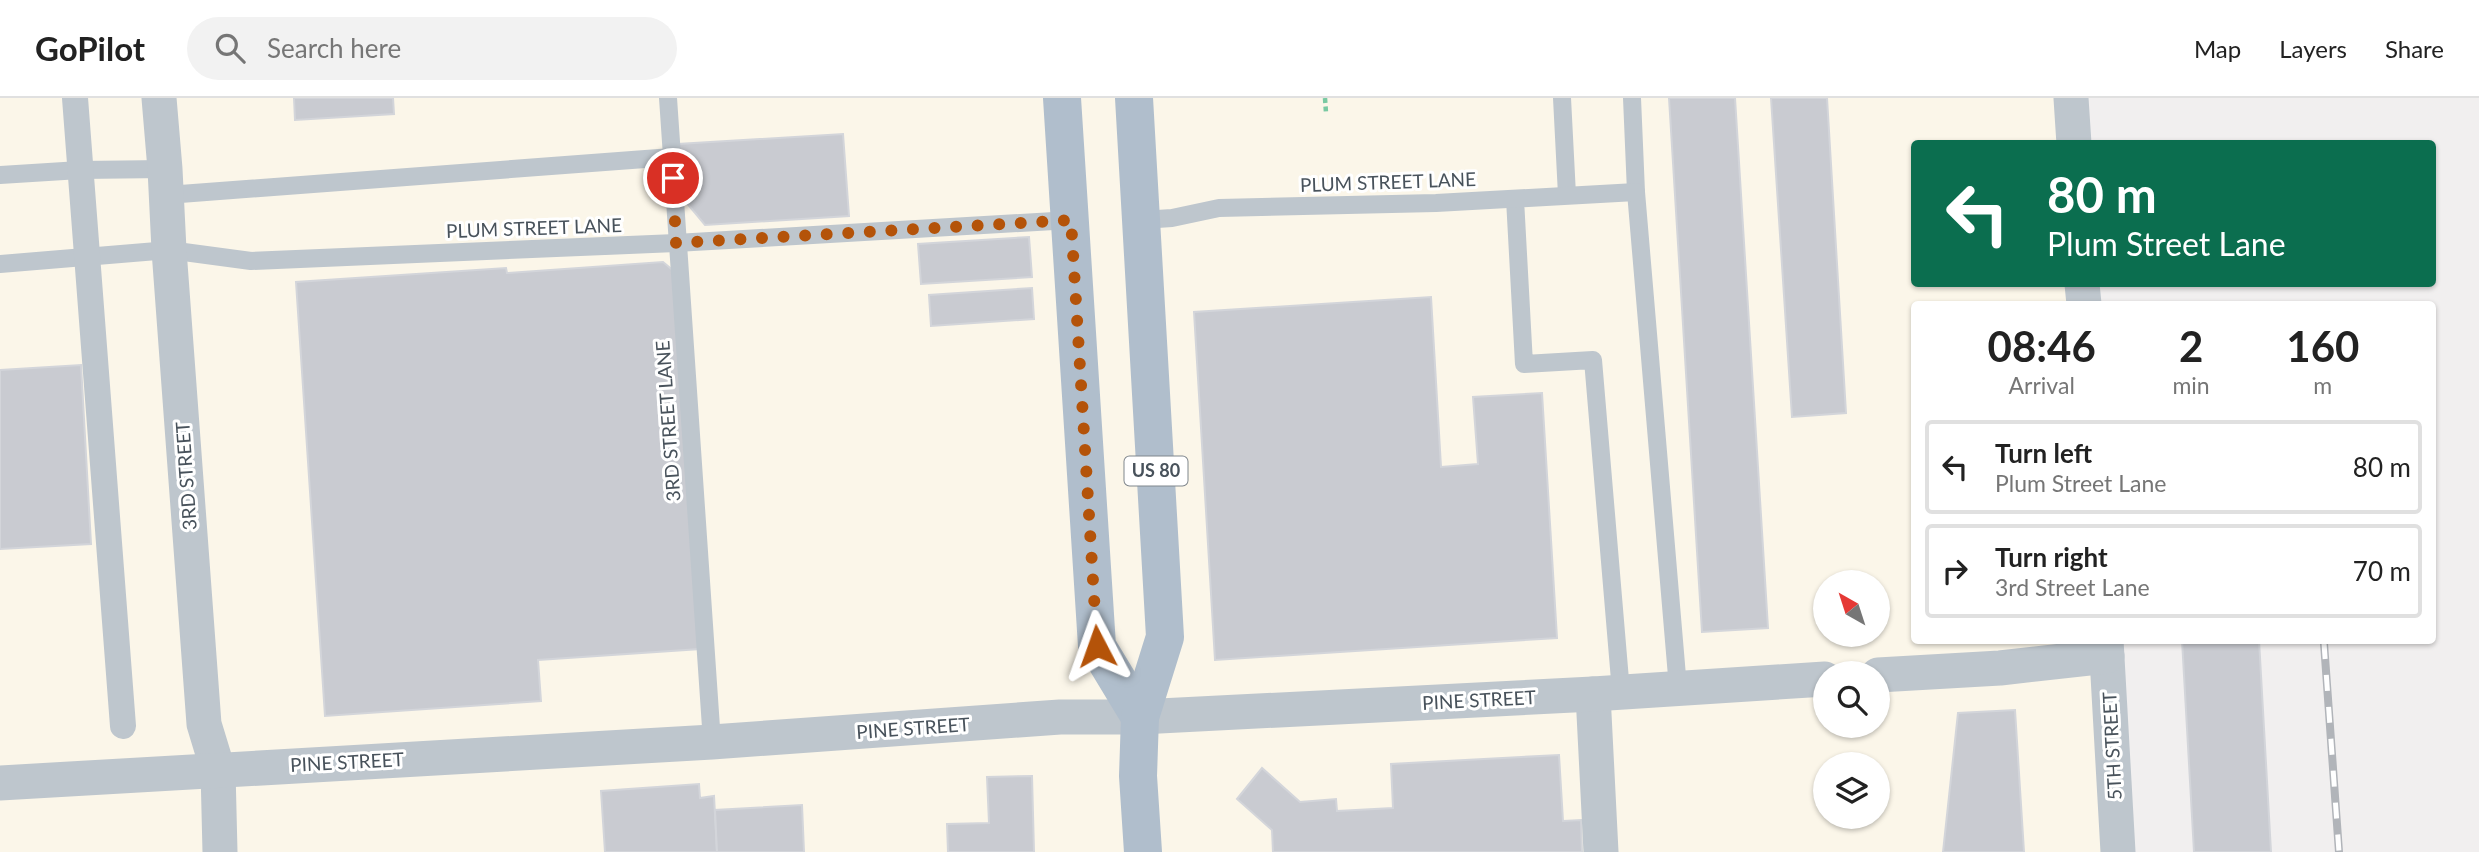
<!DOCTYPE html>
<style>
:root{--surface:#fff;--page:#f2f2f2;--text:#222;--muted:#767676;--line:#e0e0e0}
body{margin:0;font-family:Lato,sans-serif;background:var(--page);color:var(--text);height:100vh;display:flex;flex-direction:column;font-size:26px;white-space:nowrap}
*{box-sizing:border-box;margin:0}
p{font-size:23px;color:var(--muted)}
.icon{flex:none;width:38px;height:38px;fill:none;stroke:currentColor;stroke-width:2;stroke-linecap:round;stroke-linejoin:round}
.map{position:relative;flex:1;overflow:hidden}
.sheet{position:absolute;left:1911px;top:203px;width:525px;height:343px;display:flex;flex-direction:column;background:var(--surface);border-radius:7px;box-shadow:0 2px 5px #0004}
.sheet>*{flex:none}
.guide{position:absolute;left:1911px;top:42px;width:525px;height:147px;border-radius:7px;box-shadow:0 2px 5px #0004;background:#0b6e4f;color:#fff;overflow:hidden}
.needle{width:46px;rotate:321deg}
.buttons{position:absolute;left:1813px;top:472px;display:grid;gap:14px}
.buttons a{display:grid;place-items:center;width:77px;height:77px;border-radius:50%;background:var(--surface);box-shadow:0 2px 5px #0004;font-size:35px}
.pin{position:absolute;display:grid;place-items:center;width:60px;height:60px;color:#fff;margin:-30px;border:4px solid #fff;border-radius:50%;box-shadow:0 2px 7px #0007}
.me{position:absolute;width:77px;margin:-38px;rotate:356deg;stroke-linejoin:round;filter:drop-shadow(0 0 5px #0008)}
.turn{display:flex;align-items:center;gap:24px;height:147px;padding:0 21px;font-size:32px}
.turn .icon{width:91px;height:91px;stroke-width:2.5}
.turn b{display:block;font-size:49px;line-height:60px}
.eta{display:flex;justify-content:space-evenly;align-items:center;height:119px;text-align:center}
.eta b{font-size:42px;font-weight:700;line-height:49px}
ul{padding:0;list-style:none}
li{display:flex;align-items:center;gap:21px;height:94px;margin:0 14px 10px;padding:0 7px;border:4px solid var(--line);border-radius:7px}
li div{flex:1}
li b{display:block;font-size:26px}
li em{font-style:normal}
header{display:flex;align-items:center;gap:42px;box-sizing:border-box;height:98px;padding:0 35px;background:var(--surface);border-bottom:2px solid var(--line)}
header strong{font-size:33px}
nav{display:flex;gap:38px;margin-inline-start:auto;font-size:24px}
.search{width:490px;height:63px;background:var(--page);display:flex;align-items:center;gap:18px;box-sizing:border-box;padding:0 24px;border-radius:38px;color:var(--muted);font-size:26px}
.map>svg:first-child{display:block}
.commercial{fill:#fbf6e9;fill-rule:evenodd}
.building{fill:#c9cbd1;stroke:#d3d5da;stroke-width:2}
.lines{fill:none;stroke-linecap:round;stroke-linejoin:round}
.path{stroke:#79c9a2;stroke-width:4.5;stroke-dasharray:5 3.5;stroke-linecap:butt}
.service{stroke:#bec6cd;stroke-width:18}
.pedestrian{stroke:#bec6cd;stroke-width:26}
.minor{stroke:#bec6cd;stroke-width:35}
.primary{stroke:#b0becc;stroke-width:38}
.rail-casing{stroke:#b1b4b9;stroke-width:8}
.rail{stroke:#fff;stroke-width:5;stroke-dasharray:16;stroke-linecap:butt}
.route{stroke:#b45309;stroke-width:12;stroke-dasharray:0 21.6}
.labels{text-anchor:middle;stroke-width:6;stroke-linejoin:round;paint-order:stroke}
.shield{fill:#fff;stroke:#7f868c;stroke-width:2}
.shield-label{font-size:18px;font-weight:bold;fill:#48525b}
.street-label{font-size:19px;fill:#48525b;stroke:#fff}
</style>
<header>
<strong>GoPilot</strong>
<div class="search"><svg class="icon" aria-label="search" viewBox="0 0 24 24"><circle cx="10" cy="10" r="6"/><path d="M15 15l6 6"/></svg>Search here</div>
<nav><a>Map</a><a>Layers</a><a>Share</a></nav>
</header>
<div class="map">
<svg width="2479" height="754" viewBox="0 0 2479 754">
<rect width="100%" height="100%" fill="#f1efef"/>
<path class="commercial" d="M0,0H2071L2074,45L1914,46V186H2083L2084,206H1914V542L2111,543L2128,754H0ZM1825,485H1878V537H1825ZM1825,576H1878V628H1825ZM1825,667H1878V719H1825Z"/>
<g class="building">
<polygon points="294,0 393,0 394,16 295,22"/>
<polygon points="1669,0 1735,0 1768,530 1702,534"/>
<polygon points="1771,0 1827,0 1846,315 1792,319"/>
<polygon points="843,36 849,118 705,127 681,98 678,46"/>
<polygon points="1029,139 1032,179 921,186 918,146"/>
<polygon points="663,164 675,174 700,551 538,562 541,603 325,618 296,184 506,170 507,175"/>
<polygon points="1032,190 1034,221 931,228 929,197"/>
<polygon points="1431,199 1441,369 1478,366 1473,299 1542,295 1557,540 1215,562 1194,214"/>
<polygon points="81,267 91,446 0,451 0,272"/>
<polygon points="2182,542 2259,542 2271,754 2194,754"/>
<polygon points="2015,612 2024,754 1943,754 1958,615"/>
<polygon points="1559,657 1563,723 1581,722 1582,754 1273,754 1272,732 1237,701 1262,670 1300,704 1336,701 1337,713 1393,710 1391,666"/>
<polygon points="1032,678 1034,754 948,754 947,726 989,725 987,679"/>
<polygon points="699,686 700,700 714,698 717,754 605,754 601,693"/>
<polygon points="802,707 804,754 717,754 715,712"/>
</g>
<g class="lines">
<polyline class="path" points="1325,0 1326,15"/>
<g class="service">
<polyline points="668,0 712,644"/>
<polyline points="1562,0 1567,97"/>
<polyline points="1632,0 1636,94 1678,590"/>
<polyline points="0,77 80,72 165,71"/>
<polyline points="167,97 672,59"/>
<polyline points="1515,101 1524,266 1593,262 1621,594"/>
<polyline points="1142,122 1172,120 1219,110 1436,105 1636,94"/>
<polyline points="0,166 169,152 251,163 676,145 1071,122"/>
</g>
<polyline class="pedestrian" points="75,0 123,628"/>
<g class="minor">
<polyline points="159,0 165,71 169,152 204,626 218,672 220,754"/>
<polyline points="2071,0 2074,46"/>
<polyline points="2082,186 2084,206"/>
<polyline points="2106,542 2118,754"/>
<polyline points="1878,577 2000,570 2107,558"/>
<polyline points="1593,596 1601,754"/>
<polyline points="0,685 712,644 1060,619 1140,619 1593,596 1825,581"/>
</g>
<g class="primary">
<polyline points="1062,0 1097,548 1140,619"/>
<polyline points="1134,0 1165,539 1140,619 1138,678 1143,754"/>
</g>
<defs>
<polyline id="rail" points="2324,545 2339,754"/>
</defs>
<use href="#rail" class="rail-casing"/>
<use href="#rail" class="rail"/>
</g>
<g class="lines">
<polyline class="route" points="673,80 676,145 1071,122 1097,548"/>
</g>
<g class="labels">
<rect class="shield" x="1124.5" y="358.5" width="63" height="29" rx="5"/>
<g class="shield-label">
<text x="1156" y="379">US 80</text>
</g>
<g class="street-label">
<text transform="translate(1388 84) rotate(-2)" y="7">PLUM STREET LANE</text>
<text transform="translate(534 130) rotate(-2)" y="7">PLUM STREET LANE</text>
<text transform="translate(668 323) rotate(-94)" y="7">3RD STREET LANE</text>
<text transform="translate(186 378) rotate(-94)" y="7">3RD STREET</text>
<text transform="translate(1479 602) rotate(-3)" y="7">PINE STREET</text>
<text transform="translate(913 630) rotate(-4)" y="7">PINE STREET</text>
<text transform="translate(2112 648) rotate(-93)" y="7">5TH STREET</text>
<text transform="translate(347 664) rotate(-3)" y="7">PINE STREET</text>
</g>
</g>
</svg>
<div class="buttons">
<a><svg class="needle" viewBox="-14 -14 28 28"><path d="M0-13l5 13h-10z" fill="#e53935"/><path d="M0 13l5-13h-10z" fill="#767676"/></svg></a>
<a><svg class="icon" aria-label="search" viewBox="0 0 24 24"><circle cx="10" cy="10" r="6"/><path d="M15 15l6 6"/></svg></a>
<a><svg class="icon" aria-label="layers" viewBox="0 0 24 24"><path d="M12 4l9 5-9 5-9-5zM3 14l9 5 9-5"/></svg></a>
</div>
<div class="pin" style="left:673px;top:80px;background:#d93025"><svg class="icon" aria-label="arrive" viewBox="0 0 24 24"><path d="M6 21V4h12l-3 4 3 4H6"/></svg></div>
<svg class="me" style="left:1097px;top:548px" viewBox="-20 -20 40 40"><path d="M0-17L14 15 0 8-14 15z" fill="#b45309" stroke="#fff" stroke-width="4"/></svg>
<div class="guide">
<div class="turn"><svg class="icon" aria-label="left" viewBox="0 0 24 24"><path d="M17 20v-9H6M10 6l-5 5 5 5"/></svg><div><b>80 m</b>Plum Street Lane</div></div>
</div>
<section class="sheet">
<div class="eta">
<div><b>08:46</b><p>Arrival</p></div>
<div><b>2</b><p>min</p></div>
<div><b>160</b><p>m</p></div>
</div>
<ul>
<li><svg class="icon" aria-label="left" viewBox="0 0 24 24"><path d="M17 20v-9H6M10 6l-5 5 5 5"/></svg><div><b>Turn left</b><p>Plum Street Lane</p></div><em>80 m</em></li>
<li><svg class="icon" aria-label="right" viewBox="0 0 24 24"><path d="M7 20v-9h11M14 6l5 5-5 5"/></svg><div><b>Turn right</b><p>3rd Street Lane</p></div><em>70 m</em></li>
</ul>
</section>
</div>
